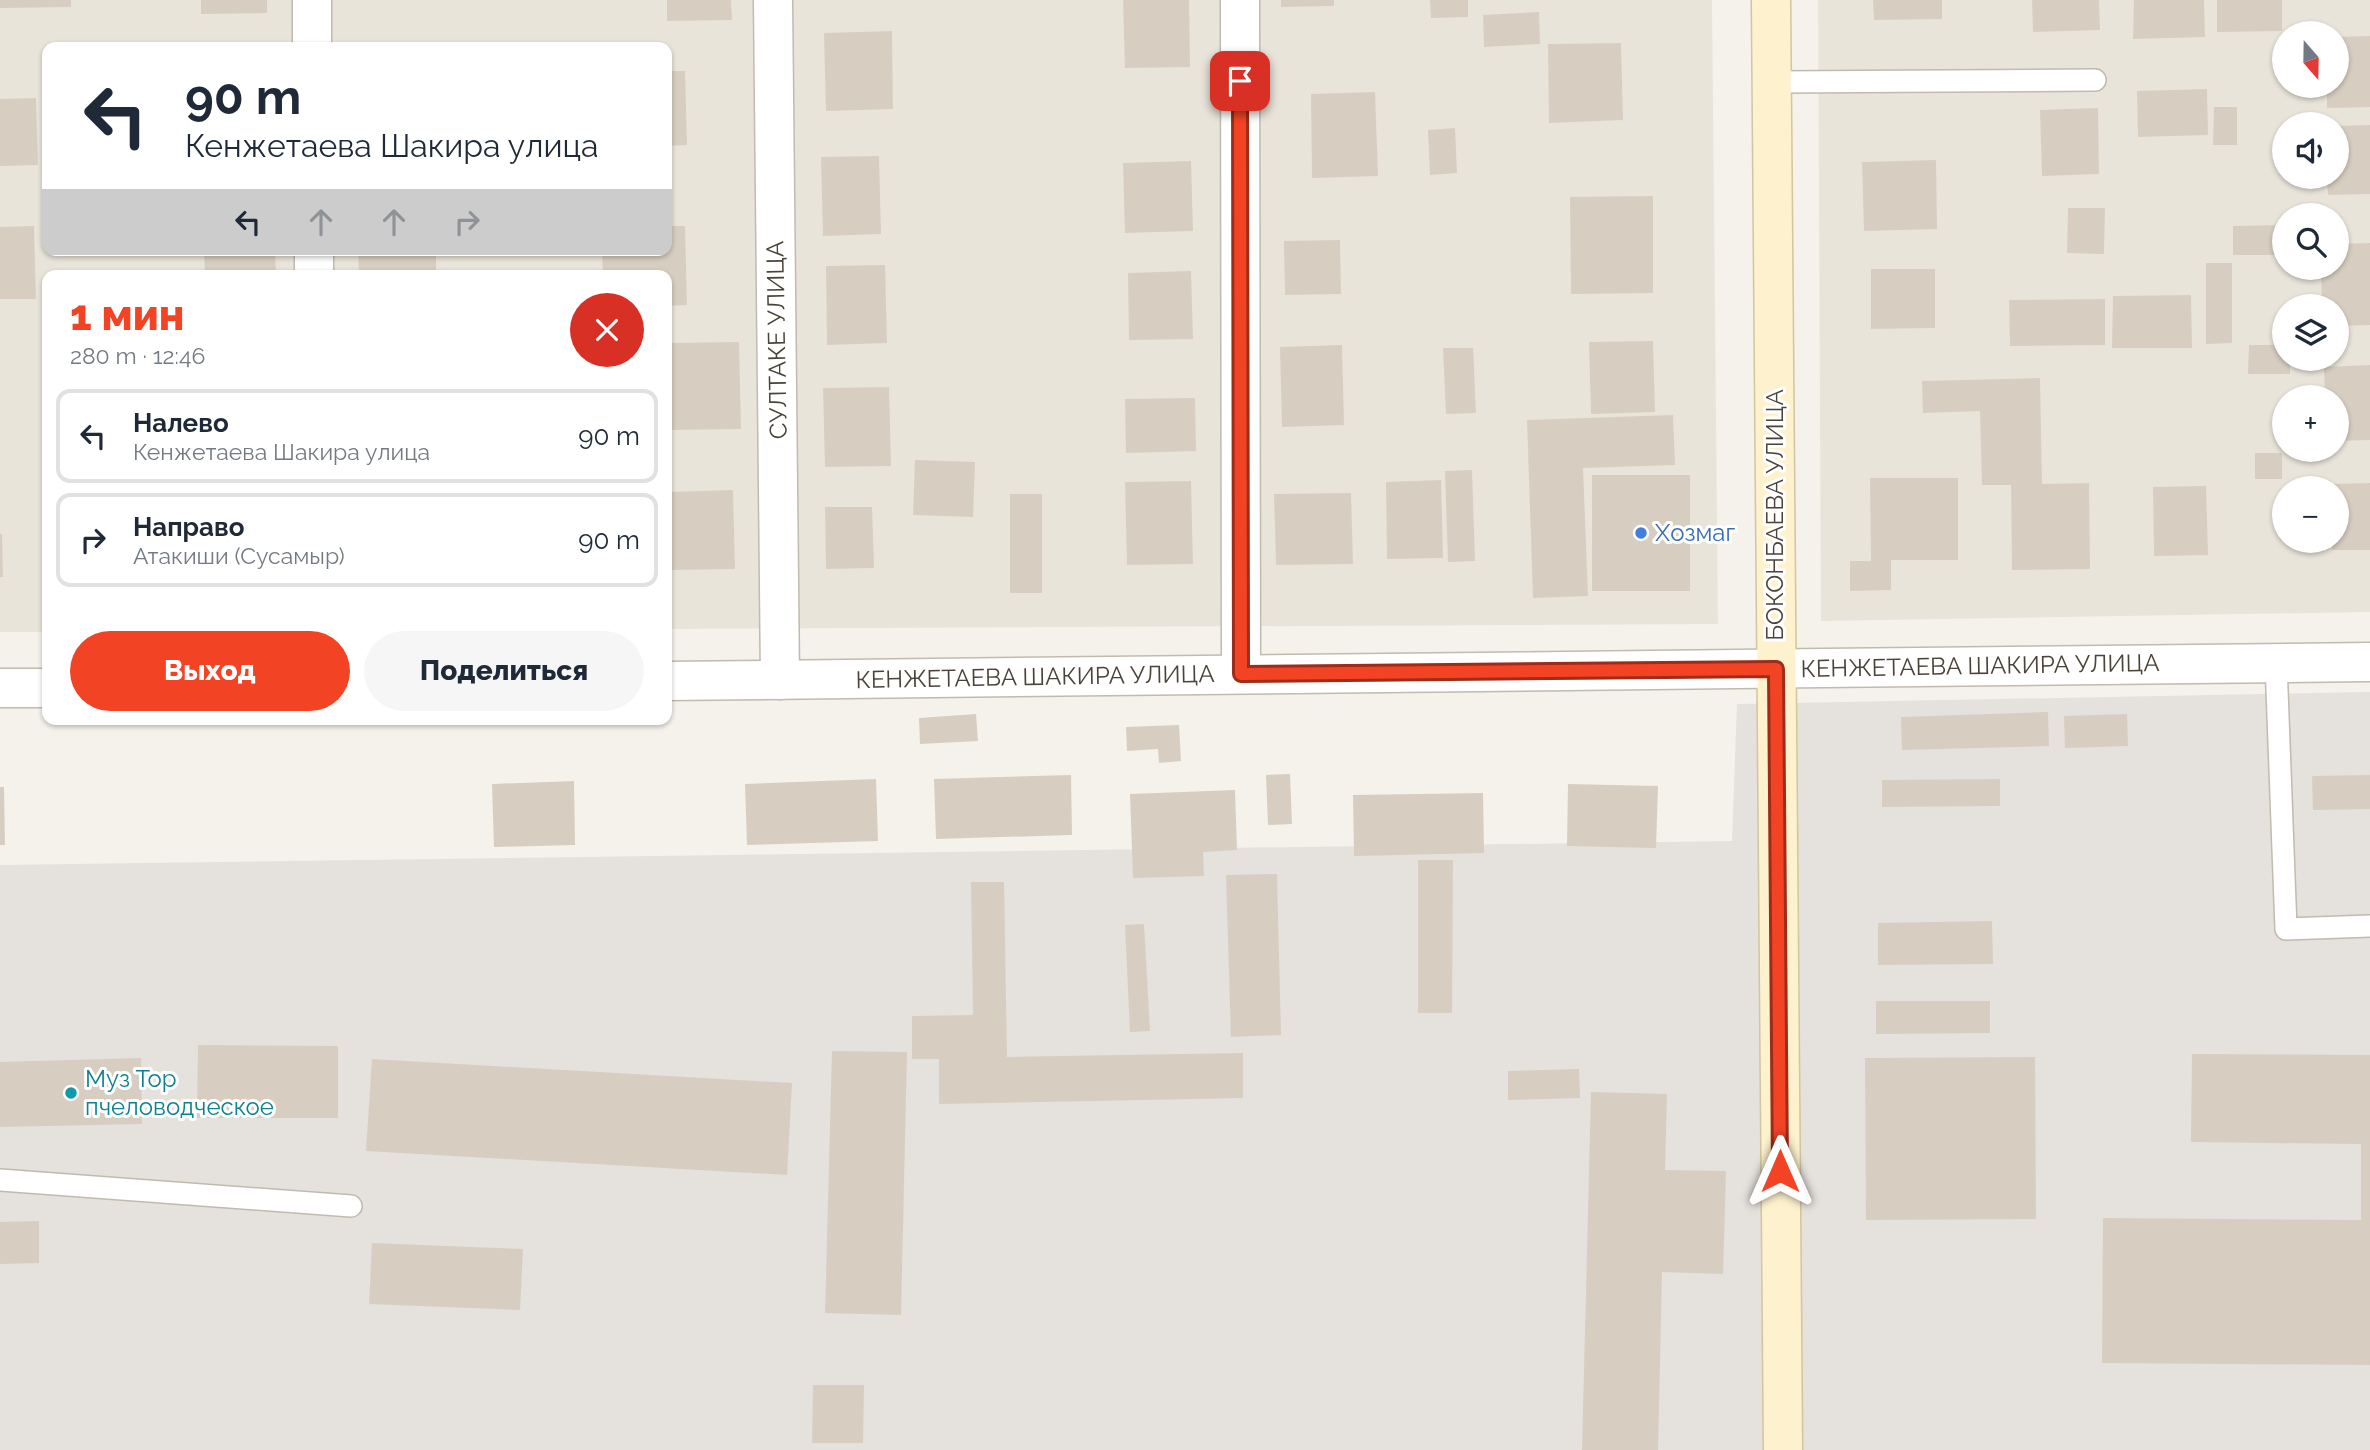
<!DOCTYPE html>
<html lang="ru">
<meta charset="utf-8">
<style>
:root{--surface:#fff;--page:#f6f6f7;--text:#1f2937;--muted:#747a83;--line:#e0e1e3;--accent:#f34325}
body{margin:0;font-family:Raleway,sans-serif;background:var(--page);color:var(--text);height:100vh;display:flex;flex-direction:column;font-size:26px;white-space:nowrap}
*{box-sizing:border-box;margin:0}
p{font-size:23px;color:var(--muted)}
.icon{flex:none;width:38px;height:38px;fill:none;stroke:currentColor;stroke-width:2;stroke-linecap:round;stroke-linejoin:round}
.map{position:relative;flex:1;overflow:hidden}
.side{position:absolute;left:42px;top:270px;width:630px;height:455px;display:flex;flex-direction:column;background:var(--surface);border-radius:14px;box-shadow:0 2px 5px #0004}
.side>*{flex:none}
.top-card{position:absolute;left:42px;top:42px;width:630px;height:214px;border-radius:14px;box-shadow:0 2px 5px #0004;background:#fff;color:var(--text);overflow:hidden}
.needle{width:46px;rotate:160deg}
.controls{position:absolute;left:2272px;top:21px;display:grid;gap:14px}
.controls a{display:grid;place-items:center;width:77px;height:77px;border-radius:50%;background:var(--surface);box-shadow:0 2px 5px #0004;font-size:35px}
.pin{position:absolute;display:grid;place-items:center;width:60px;height:60px;color:#fff;margin:-30px;border-radius:14px;box-shadow:0 4px 10px #0006}
.me{position:absolute;width:77px;margin:-38px;rotate:0deg;stroke-linejoin:round;filter:drop-shadow(0 0 5px #0008)}
.turn{display:flex;align-items:center;gap:24px;height:147px;padding:0 28px;font-size:32px}
.turn .icon{width:91px;height:91px;stroke-width:2.5}
.turn b{display:block;font-size:49px;line-height:60px}
.lanes{display:flex;align-items:center;height:66px;padding:0 28px;background:#0003;justify-content:center;gap:35px;direction:ltr}
.lanes .off{opacity:.35}
.round{display:grid;place-items:center;flex:none;width:74px;height:74px;border-radius:37px;background:var(--page)}
.headline{display:flex;align-items:center;justify-content:space-between;height:119px;padding:0 28px}
h1{font-size:42px;font-weight:800;line-height:52px;color:var(--accent)}
.button{display:flex;gap:14px;margin-top:auto;padding:14px 28px}
.button a{flex:1;height:80px;border-radius:42px;background:var(--accent);color:#fff;font-size:28px;font-weight:800;line-height:80px;text-align:center}
.button a+a{background:var(--page);color:var(--text)}
ul{padding:0;list-style:none}
li{display:flex;align-items:center;gap:21px;height:94px;margin:0 14px 10px;padding:0 14px;border:4px solid var(--line);border-radius:14px}
li div{flex:1}
li b{display:block;font-size:26px}
li em{font-style:normal}
.map>svg:first-child{display:block}
.residential{fill:#e9e4da;fill-rule:evenodd}
.industrial{fill:#e5e1dd}
.building{fill:#d7cec1}
.lines{fill:none;stroke-linecap:round;stroke-linejoin:round}
.lane-casing{stroke:#c1baae;stroke-width:24}
.street-casing{stroke:#c1baae;stroke-width:41}
.secondary-casing{stroke:#d3c59d;stroke-width:41}
.lane{stroke:#fff;stroke-width:21}
.street{stroke:#fff;stroke-width:38}
.secondary{stroke:#fdf1ce;stroke-width:38}
.route-casing{stroke:#9e2c18;stroke-width:18}
.route{stroke:#f34325;stroke-width:12}
.shop-dot{fill:#3f7fe0;stroke:#fff;stroke-width:2.5}
.culture-dot{fill:#0f9aa8;stroke:#fff;stroke-width:2.5}
.labels{text-anchor:middle;stroke-width:6;stroke-linejoin:round;paint-order:stroke}
.street-label{font-size:24px;fill:#4a4339;stroke:#fff}
.shop-label{font-size:24px;fill:#366cbe;stroke:#fff;text-anchor:start}
.culture-label{font-size:24px;fill:#0d838f;stroke:#fff;text-anchor:start}
</style>
<div class="map">
<svg width="2370" height="1450" viewBox="0 0 2370 1450">
<rect width="100%" height="100%" fill="#f5f2ec"/>
<g class="residential">
<path d="M0,0H1712L1718,624L667,629V275H47V632H0ZM47,47H667V250H47Z"/>
<path d="M1818,0H2370V612L1821,621ZM2284,33H2336V86H2284ZM2284,124H2336V177H2284ZM2284,215H2336V268H2284ZM2284,306H2336V359H2284ZM2284,397H2336V450H2284ZM2284,488H2336V541H2284Z"/>
</g>
<polygon class="industrial" points="2370,692 2370,1450 0,1450 0,865 1732,841 1737,704"/>
<g class="building">
<polygon points="0,0 71,0 71,7 0,8"/>
<polygon points="201,0 267,0 267,13 201,14"/>
<polygon points="667,0 731,0 732,20 667,21"/>
<polygon points="1123,0 1189,0 1190,67 1125,68"/>
<polygon points="1281,0 1334,0 1334,6 1281,7"/>
<polygon points="1430,0 1468,0 1468,17 1431,18"/>
<polygon points="1873,0 1942,0 1942,19 1874,20"/>
<polygon points="2032,0 2099,0 2100,30 2033,32"/>
<polygon points="2134,0 2204,0 2205,37 2133,39"/>
<polygon points="2217,0 2282,0 2282,31 2217,32"/>
<polygon points="1539,12 1540,44 1484,47 1483,15"/>
<polygon points="892,31 893,109 826,111 824,33"/>
<polygon points="2370,36 2370,107 2327,108 2327,86 2336,86 2336,37"/>
<polygon points="1621,43 1623,120 1549,123 1548,44"/>
<polygon points="667,71 685,71 687,145 667,146"/>
<polygon points="2207,89 2208,135 2138,137 2137,91"/>
<polygon points="1375,92 1378,176 1312,178 1311,94"/>
<polygon points="36,98 38,165 0,166 0,99"/>
<polygon points="2214,107 2237,107 2237,145 2213,145"/>
<polygon points="2098,108 2099,174 2042,176 2040,110"/>
<polygon points="2370,125 2370,194 2328,195 2327,177 2336,177 2336,126"/>
<polygon points="1455,128 1457,173 1430,175 1428,130"/>
<polygon points="879,156 881,234 823,236 821,157"/>
<polygon points="1936,160 1937,229 1864,231 1862,162"/>
<polygon points="1191,161 1193,231 1125,233 1123,163"/>
<polygon points="1653,196 1653,293 1571,294 1570,197"/>
<polygon points="2068,208 2105,208 2104,254 2067,253"/>
<polygon points="2284,225 2284,255 2233,255 2233,226"/>
<polygon points="34,226 36,299 0,299 0,227"/>
<polygon points="667,226 685,226 687,305 667,306 667,275 603,275 602,250 667,250"/>
<polygon points="1340,240 1341,294 1285,295 1284,241"/>
<polygon points="2370,243 2370,325 2336,326 2336,306 2322,306 2321,268 2336,268 2336,244"/>
<polygon points="204,250 275,250 276,275 205,275"/>
<polygon points="358,250 436,250 436,275 359,275"/>
<polygon points="2206,263 2232,263 2232,343 2206,344"/>
<polygon points="885,265 887,343 827,345 826,266"/>
<polygon points="1871,269 1935,269 1935,328 1871,329"/>
<polygon points="1191,271 1193,339 1129,340 1128,273"/>
<polygon points="2191,295 2192,348 2112,348 2113,296"/>
<polygon points="2105,299 2105,345 2010,346 2009,300"/>
<polygon points="1653,341 1655,412 1591,414 1589,342"/>
<polygon points="739,342 741,429 667,430 667,343"/>
<polygon points="1342,345 1344,425 1282,427 1280,347"/>
<polygon points="2249,345 2284,345 2284,359 2290,359 2290,374 2248,374"/>
<polygon points="1443,348 1473,348 1476,413 1446,414"/>
<polygon points="2370,365 2370,440 2336,441 2336,397 2325,397 2324,367"/>
<polygon points="2040,378 2042,484 2089,483 2090,569 2012,570 2011,485 1982,485 1980,411 1923,413 1922,381"/>
<polygon points="889,387 891,466 825,467 823,388"/>
<polygon points="1195,398 1196,451 1126,453 1125,399"/>
<polygon points="1673,415 1675,465 1583,468 1588,596 1533,598 1527,420"/>
<rect x="2255" y="453" width="27" height="26"/>
<polygon points="915,460 975,462 973,517 913,515"/>
<polygon points="1472,470 1475,561 1448,562 1445,471"/>
<rect x="1592" y="475" width="98" height="116"/>
<polygon points="1870,478 1958,478 1958,560 1891,560 1891,590 1850,591 1850,561 1871,561"/>
<polygon points="1441,480 1443,558 1387,559 1386,482"/>
<polygon points="1191,481 1193,564 1127,565 1125,482"/>
<polygon points="2370,483 2370,550 2332,550 2332,541 2336,541 2336,488 2330,488 2330,484"/>
<polygon points="2206,486 2208,555 2154,556 2153,487"/>
<polygon points="733,490 735,569 667,570 667,492"/>
<polygon points="1351,493 1353,564 1276,565 1274,494"/>
<rect x="1010" y="494" width="32" height="99"/>
<polygon points="825,507 872,507 874,568 826,569"/>
<polygon points="0,534 2,534 3,577 0,577"/>
<polygon points="2048,712 2049,746 1902,750 1901,717"/>
<polygon points="976,714 978,741 920,744 919,718"/>
<polygon points="2127,714 2128,746 2065,748 2064,716"/>
<polygon points="1179,725 1181,761 1159,763 1158,749 1127,751 1126,727"/>
<polygon points="1290,774 1292,824 1268,825 1266,775"/>
<polygon points="1071,775 1072,835 936,839 934,779"/>
<polygon points="2370,775 2370,809 2313,810 2312,776"/>
<polygon points="876,779 878,841 747,845 745,784"/>
<polygon points="2000,779 2000,806 1882,807 1882,780"/>
<polygon points="574,781 575,845 494,847 492,784"/>
<polygon points="1568,784 1658,786 1656,848 1567,846"/>
<polygon points="0,787 4,787 5,845 0,845"/>
<polygon points="1235,790 1237,850 1203,852 1204,876 1133,878 1130,794"/>
<polygon points="1483,793 1484,853 1354,856 1353,795"/>
<polygon points="1418,860 1453,860 1452,1013 1418,1013"/>
<polygon points="1277,874 1281,1035 1231,1037 1226,875"/>
<polygon points="971,882 1004,882 1007,1057 1243,1053 1243,1098 939,1104 939,1059 912,1059 912,1016 973,1015"/>
<polygon points="1992,921 1993,964 1878,965 1878,923"/>
<polygon points="1144,924 1150,1031 1130,1032 1125,925"/>
<polygon points="1876,1001 1990,1001 1990,1033 1876,1034"/>
<polygon points="198,1045 338,1046 338,1118 197,1118"/>
<polygon points="832,1051 907,1052 901,1315 825,1313"/>
<polygon points="2192,1054 2370,1055 2370,1365 2102,1363 2103,1218 2361,1220 2361,1144 2191,1142"/>
<polygon points="2035,1057 2036,1219 1866,1220 1865,1058"/>
<polygon points="141,1058 142,1124 0,1127 0,1062"/>
<polygon points="372,1059 792,1083 787,1175 366,1151"/>
<polygon points="1579,1069 1580,1098 1508,1100 1508,1071"/>
<polygon points="1591,1092 1667,1094 1665,1170 1726,1171 1723,1274 1662,1272 1658,1450 1582,1450"/>
<polygon points="39,1221 39,1263 0,1264 0,1222"/>
<polygon points="372,1243 523,1249 520,1310 369,1304"/>
<polygon points="813,1385 864,1385 863,1443 812,1443"/>
</g>
<g class="lines">
<defs>
<g id="lane">
<polyline points="1771,82 2095,80"/>
<polyline points="2276,663 2286,929 2370,926"/>
<polyline points="0,1180 351,1206"/>
</g>
<g id="street">
<polyline points="312,0 312,47"/>
<polyline points="773,0 780,680"/>
<polyline points="1240,0 1241,674"/>
<polyline points="314,250 314,275"/>
<polyline points="667,681 2370,662"/>
<polyline points="0,688 47,688"/>
</g>
<polyline id="secondary" points="1771,0 1783,1450"/>
</defs>
<use href="#lane" class="lane-casing"/>
<use href="#street" class="street-casing"/>
<use href="#secondary" class="secondary-casing"/>
<use href="#lane" class="lane"/>
<use href="#street" class="street"/>
<use href="#secondary" class="secondary"/>
</g>
<g class="lines">
<defs>
<polyline id="route" points="1240,81 1241,674 1776,669 1780,1171"/>
</defs>
<use href="#route" class="route-casing"/>
<use href="#route" class="route"/>
</g>
<circle class="shop-dot" cx="1641" cy="533" r="7"/>
<circle class="culture-dot" cx="71" cy="1093" r="7"/>
<g class="labels">
<g class="street-label">
<text transform="translate(777 340) rotate(-91)" y="8">СУЛТАКЕ УЛИЦА</text>
<text transform="translate(1775 515) rotate(-90)" y="8">БОКОНБАЕВА УЛИЦА</text>
<text transform="translate(1980 666) rotate(-1)" y="8">КЕНЖЕТАЕВА ШАКИРА УЛИЦА</text>
<text transform="translate(1035 677) rotate(-1)" y="8">КЕНЖЕТАЕВА ШАКИРА УЛИЦА</text>
</g>
<g class="shop-label">
<text x="1655" y="541">Хозмаг</text>
</g>
<g class="culture-label">
<text x="85" y="1087">Муз Тор<tspan x="85" dy="28">пчеловодческое</tspan></text>
</g>
</g>
</svg>
<div class="controls">
<a><svg class="needle" viewBox="-14 -14 28 28"><path d="M0-13l5 13h-10z" fill="#e53935"/><path d="M0 13l5-13h-10z" fill="#747a83"/></svg></a>
<a><svg class="icon" aria-label="sound" viewBox="0 0 24 24"><path d="M4 9h4l5-4v14l-5-4H4zM17 9q2 3 0 6"/></svg></a>
<a><svg class="icon" aria-label="search" viewBox="0 0 24 24"><circle cx="10" cy="10" r="6"/><path d="M15 15l6 6"/></svg></a>
<a><svg class="icon" aria-label="layers" viewBox="0 0 24 24"><path d="M12 4l9 5-9 5-9-5zM3 14l9 5 9-5"/></svg></a>
<a>+</a>
<a>−</a>
</div>
<div class="pin" style="left:1240px;top:81px;background:#d93025"><svg class="icon" aria-label="arrive" viewBox="0 0 24 24"><path d="M6 21V4h12l-3 4 3 4H6"/></svg></div>
<svg class="me" style="left:1780px;top:1171px" viewBox="-20 -20 40 40"><path d="M0-17L14 15 0 8-14 15z" fill="#f34325" stroke="#fff" stroke-width="4"/></svg>
<div class="top-card">
<div class="turn"><svg class="icon" aria-label="left" viewBox="0 0 24 24"><path d="M17 20v-9H6M10 6l-5 5 5 5"/></svg><div><b>90 m</b>Кенжетаева Шакира улица</div></div>
<div class="lanes"><svg class="icon" aria-label="left" viewBox="0 0 24 24"><path d="M17 20v-9H6M10 6l-5 5 5 5"/></svg><svg class="icon off" aria-label="ahead" viewBox="0 0 24 24"><path d="M12 20V5M6 11l6-6 6 6"/></svg><svg class="icon off" aria-label="ahead" viewBox="0 0 24 24"><path d="M12 20V5M6 11l6-6 6 6"/></svg><svg class="icon off" aria-label="right" viewBox="0 0 24 24"><path d="M7 20v-9h11M14 6l5 5-5 5"/></svg></div>
</div>
<section class="side">
<div class="headline"><div><h1>1 мин</h1><p>280 m · 12:46</p></div><a class="round" style="background:#d93025;color:#fff"><svg class="icon" aria-label="close" viewBox="0 0 24 24"><path d="M6 6l12 12M18 6L6 18"/></svg></a></div>
<ul>
<li><svg class="icon" aria-label="left" viewBox="0 0 24 24"><path d="M17 20v-9H6M10 6l-5 5 5 5"/></svg><div><b>Налево</b><p>Кенжетаева Шакира улица</p></div><em>90 m</em></li>
<li><svg class="icon" aria-label="right" viewBox="0 0 24 24"><path d="M7 20v-9h11M14 6l5 5-5 5"/></svg><div><b>Направо</b><p>Атакиши (Сусамыр)</p></div><em>90 m</em></li>
</ul>
<div class="button"><a>Выход</a><a>Поделиться</a></div>
</section>
</div>
